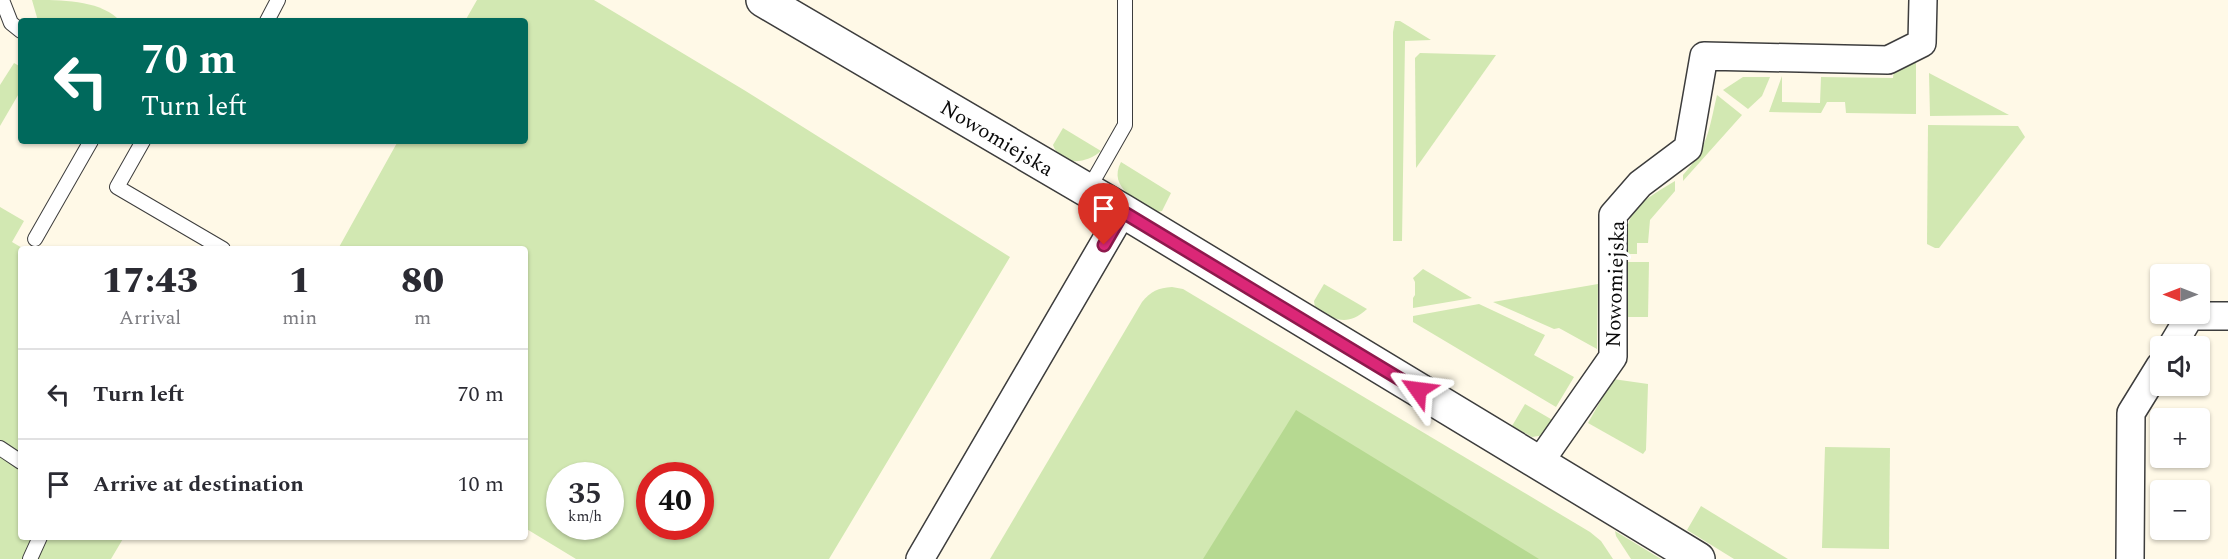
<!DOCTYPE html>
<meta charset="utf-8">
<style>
:root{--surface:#fff;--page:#f7f7f7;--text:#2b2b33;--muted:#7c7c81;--line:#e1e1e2}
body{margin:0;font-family:Spectral,serif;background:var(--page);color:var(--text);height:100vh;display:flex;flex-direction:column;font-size:22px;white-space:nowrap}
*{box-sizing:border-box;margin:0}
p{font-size:20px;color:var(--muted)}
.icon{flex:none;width:33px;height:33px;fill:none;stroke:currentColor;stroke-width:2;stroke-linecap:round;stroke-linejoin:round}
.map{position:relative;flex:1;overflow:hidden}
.details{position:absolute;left:18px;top:246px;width:510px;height:294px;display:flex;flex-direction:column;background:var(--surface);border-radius:6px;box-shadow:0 2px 4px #0004}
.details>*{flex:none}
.banner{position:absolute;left:18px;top:18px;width:510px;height:126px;border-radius:6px;box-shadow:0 2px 4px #0004;background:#00695c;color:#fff;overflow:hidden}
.needle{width:39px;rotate:270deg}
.fabs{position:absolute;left:2150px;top:264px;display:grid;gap:12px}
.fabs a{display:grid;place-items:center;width:60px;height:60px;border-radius:6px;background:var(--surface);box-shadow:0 2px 4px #0004;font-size:30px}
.speed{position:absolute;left:546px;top:462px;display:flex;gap:12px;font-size:30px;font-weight:700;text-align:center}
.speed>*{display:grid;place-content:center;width:78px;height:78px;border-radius:50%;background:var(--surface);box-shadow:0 2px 4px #0004;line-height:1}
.speed small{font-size:15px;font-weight:400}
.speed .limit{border:9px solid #d22;background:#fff;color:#111}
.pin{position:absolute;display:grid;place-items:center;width:51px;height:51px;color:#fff;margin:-62px -26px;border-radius:50% 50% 50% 0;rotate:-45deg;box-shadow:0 0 6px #0007}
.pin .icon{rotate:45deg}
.me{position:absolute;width:66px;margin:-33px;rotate:301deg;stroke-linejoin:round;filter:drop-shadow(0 0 4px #0008)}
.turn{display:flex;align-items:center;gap:21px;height:126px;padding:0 24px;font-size:27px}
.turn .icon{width:78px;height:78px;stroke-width:2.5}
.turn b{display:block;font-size:42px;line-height:51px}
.eta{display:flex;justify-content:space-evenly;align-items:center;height:102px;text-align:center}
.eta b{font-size:36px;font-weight:800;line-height:42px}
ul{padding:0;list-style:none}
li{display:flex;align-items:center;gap:18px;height:90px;padding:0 24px;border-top:2px solid var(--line)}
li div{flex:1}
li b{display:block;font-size:22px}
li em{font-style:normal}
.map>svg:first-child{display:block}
.green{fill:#d2e8b2;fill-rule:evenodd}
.forest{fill:#b6d991}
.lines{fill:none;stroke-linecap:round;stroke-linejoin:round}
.service-casing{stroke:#3d3d3d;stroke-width:16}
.minor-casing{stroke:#3d3d3d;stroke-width:30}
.tertiary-casing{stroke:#3d3d3d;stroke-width:36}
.service{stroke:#fff;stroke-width:14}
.minor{stroke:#fff;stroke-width:27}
.tertiary{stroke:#fff;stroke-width:33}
.route-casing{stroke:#8e194d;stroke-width:15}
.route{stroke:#db2777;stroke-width:10}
.labels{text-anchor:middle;stroke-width:6;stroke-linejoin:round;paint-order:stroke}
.street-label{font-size:21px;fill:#0a0a0a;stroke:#fff}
</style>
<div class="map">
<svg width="2228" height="559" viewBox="0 0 2228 559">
<rect width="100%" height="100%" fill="#fff9e7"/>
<g class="green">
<path d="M32,0C61,0 97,0 117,18L115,21H38Z"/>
<path d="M477,0H594L744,90L1010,257L829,559H576L525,528V249H338L398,141H525V21H465ZM560,476H610V526H560ZM650,476H700V526H650Z"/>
<polygon points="1395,21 1400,21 1431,40 1405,41 1402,241 1393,241 1393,32"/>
<polygon points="1420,53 1496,55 1416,168 1415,58"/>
<polygon points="1916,56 1916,114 1846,113 1845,102 1827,102 1821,113 1769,112 1782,76 1782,102 1820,103 1821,77 1893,78 1894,67"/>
<polygon points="14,63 21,67 21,90 0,126 0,85"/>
<polygon points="1929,73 2009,115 1930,116"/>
<polygon points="1743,77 1770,77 1762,96 1748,109 1723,90"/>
<path d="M1717,95L1742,115L1683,181V175C1708,148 1709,129 1717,95Z"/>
<polygon points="1928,125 2018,126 2025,137 1939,248 1935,248 1927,244"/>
<path d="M1063,128L1101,151C1086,164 1061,167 1053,145Z"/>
<path d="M1121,162L1171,193L1162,211L1157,212C1139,202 1107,188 1121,162Z"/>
<path d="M1675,181V191L1650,220L1648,243H1637V254H1625C1625,208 1638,204 1675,181Z"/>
<polygon points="0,207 24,221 12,242 24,249 21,249 21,537 124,537 111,559 0,559"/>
<polygon points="1625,262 1649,262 1648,317 1624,317"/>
<polygon points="1423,269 1472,298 1413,308 1413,298 1415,295 1415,282 1413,278"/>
<path d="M1324,284L1367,309C1347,327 1335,320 1315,308L1314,301Z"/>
<polygon points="1598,284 1597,349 1559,328 1554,329 1493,302"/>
<path d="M1172,287L1183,289L1590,532L1601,541L1613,559H990L1142,302C1151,291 1158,288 1172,287Z"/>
<polygon points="1479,304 1545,335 1534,355 1574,377 1556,407 1413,322 1413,316"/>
<polygon points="1613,379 1648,384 1646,450 1643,454 1588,423"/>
<polygon points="1525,404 1556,422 1545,435 1532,437 1512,426"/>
<polygon points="1825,447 1890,448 1889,549 1822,548"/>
<polygon points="1701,506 1788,559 1734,559 1687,530"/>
<polygon points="1615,531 1661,559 1631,559 1616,536"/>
</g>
<polygon class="forest" points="1296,410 1539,559 1203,559"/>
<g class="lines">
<defs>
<g id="service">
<polyline points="2,0 11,23 21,31"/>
<polyline points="267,21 278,0"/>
<polyline points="143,141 117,187 223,249"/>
<polyline points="1088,190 1125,125 1125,0"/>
<polyline points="35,239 91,141"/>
<polyline points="0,448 21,462"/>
<polyline points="30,559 40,537"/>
</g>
<g id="minor">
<polyline points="2172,346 2190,316 2228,316"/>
<polyline points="1539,463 1613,357 1613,215 1640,184 1688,148 1704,56 1888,60 1922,43 1923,0"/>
<polyline points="920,559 1123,211"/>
<polyline points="2130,559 2131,413 2160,366"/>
</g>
<polyline id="tertiary" points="763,0 1123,211 1698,559"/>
</defs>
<use href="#service" class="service-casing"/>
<use href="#minor" class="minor-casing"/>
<use href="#tertiary" class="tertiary-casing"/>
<use href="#service" class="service"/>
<use href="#minor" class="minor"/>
<use href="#tertiary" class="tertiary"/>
</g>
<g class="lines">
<defs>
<polyline id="route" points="1104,245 1123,212 1418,390"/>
</defs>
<use href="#route" class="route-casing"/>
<use href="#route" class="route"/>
</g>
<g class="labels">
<g class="street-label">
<text transform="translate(997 138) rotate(31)" y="7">Nowomiejska</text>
<text transform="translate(1615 284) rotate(-88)" y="7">Nowomiejska</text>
</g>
</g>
</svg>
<div class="fabs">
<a><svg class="needle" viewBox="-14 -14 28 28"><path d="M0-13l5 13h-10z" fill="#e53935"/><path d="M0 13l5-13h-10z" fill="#7c7c81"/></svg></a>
<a><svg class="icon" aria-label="sound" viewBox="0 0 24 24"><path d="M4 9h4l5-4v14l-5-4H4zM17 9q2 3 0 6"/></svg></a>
<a>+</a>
<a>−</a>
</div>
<div class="speed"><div>35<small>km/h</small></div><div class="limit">40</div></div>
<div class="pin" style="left:1104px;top:245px;background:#d93025"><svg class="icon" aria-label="arrive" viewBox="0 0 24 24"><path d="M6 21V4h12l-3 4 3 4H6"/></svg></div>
<svg class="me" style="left:1418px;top:390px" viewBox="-20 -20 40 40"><path d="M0-17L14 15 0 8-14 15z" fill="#db2777" stroke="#fff" stroke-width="4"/></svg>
<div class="banner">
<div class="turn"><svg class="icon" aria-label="left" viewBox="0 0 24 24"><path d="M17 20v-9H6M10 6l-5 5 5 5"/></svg><div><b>70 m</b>Turn left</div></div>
</div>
<section class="details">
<div class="eta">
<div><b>17:43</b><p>Arrival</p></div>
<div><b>1</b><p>min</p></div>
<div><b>80</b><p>m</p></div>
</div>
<ul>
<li><svg class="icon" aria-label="left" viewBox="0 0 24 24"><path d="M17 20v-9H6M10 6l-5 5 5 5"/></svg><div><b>Turn left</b></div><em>70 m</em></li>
<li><svg class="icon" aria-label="arrive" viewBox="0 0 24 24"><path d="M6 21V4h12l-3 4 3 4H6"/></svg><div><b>Arrive at destination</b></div><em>10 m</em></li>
</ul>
</section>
</div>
